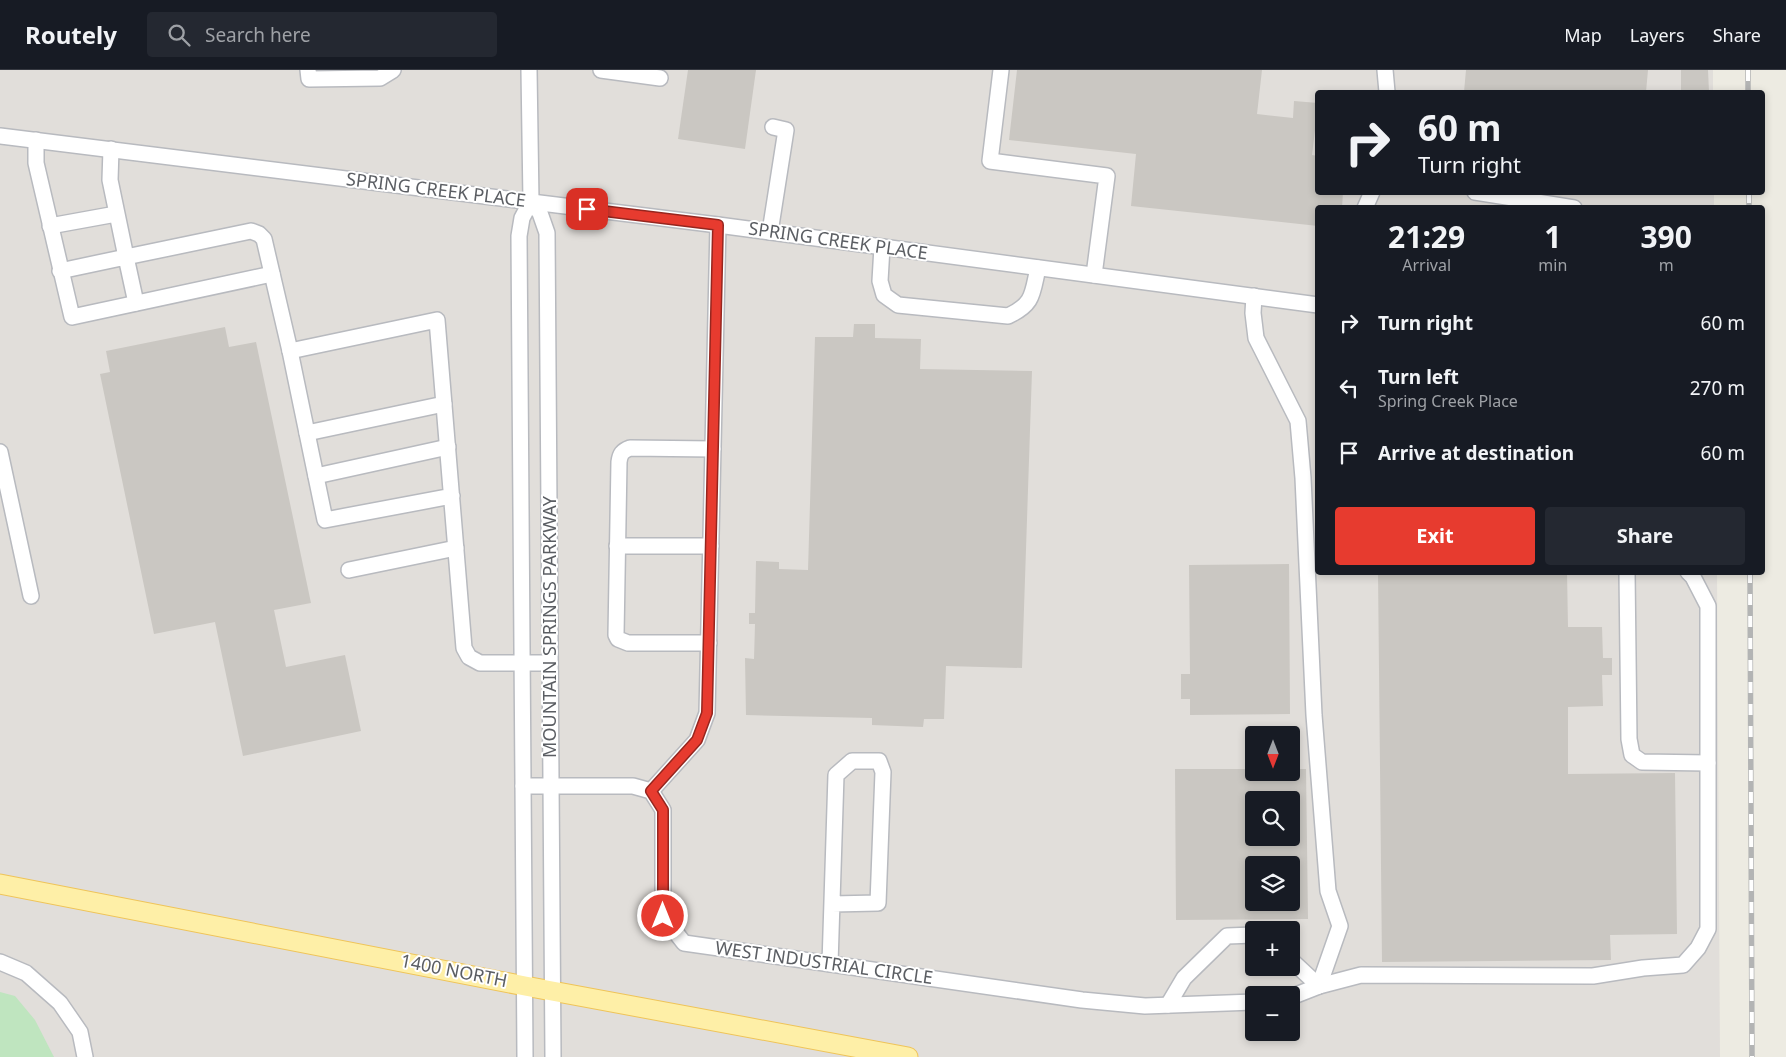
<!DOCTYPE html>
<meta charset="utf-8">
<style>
:root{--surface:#171b24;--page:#242831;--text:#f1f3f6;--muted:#9ea1a6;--line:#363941;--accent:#e73b2f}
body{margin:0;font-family:"Noto Sans",sans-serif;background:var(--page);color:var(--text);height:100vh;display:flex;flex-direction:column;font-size:19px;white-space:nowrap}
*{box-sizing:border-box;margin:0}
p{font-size:16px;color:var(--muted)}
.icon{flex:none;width:28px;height:28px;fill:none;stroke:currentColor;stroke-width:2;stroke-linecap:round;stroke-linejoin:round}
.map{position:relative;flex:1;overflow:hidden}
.sheet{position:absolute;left:1315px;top:135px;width:450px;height:370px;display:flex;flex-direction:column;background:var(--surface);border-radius:5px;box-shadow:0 2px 8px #0003}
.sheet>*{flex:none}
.banner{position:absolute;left:1315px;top:20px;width:450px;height:105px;border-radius:5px;box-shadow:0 2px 8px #0003;background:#171b24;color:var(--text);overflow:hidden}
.needle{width:32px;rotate:180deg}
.fabs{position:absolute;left:1245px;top:656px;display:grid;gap:10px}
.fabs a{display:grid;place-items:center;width:55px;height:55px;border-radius:5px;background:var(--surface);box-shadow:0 2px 8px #0003;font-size:25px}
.pin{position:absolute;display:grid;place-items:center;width:42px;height:42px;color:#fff;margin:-21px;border-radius:10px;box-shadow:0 2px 8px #0006}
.me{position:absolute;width:55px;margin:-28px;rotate:0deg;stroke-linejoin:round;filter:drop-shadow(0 0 4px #0008)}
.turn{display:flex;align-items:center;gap:18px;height:105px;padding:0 20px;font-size:22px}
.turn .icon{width:65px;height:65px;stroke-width:2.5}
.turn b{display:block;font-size:35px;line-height:42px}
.eta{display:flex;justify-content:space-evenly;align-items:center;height:85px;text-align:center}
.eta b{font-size:30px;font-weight:700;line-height:35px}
.action{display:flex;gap:10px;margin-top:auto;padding:10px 20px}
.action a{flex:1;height:58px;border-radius:5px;background:var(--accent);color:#fff;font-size:20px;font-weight:700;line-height:58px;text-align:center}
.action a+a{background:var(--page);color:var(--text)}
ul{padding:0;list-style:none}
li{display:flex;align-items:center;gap:15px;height:65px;padding:0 20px}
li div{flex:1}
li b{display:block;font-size:19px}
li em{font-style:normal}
header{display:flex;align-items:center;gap:30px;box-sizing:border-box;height:70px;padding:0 25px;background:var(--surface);border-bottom:1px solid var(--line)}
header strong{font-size:24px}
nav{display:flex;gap:28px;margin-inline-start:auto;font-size:18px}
.search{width:350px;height:45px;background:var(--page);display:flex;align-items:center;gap:12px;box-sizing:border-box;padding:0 18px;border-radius:5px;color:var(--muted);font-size:19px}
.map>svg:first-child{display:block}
.industrial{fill:#e1deda;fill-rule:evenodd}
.green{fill:#bfe5bf}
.building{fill:#cac7c2;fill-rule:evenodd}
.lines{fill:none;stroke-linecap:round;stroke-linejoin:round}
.minor-casing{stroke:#b8babf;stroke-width:18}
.major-casing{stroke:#efc459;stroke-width:21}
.minor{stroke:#fff;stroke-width:15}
.major{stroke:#feefa7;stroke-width:19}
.rail-casing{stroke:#b3b4b4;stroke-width:5.5}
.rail{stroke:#fff;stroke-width:4;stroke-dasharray:11;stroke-linecap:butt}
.route-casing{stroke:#96261f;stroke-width:12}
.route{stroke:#e73b2f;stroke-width:9}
.labels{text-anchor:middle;stroke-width:4;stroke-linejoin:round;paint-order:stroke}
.street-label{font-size:18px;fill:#5b5e63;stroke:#fff}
</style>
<header>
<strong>Routely</strong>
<div class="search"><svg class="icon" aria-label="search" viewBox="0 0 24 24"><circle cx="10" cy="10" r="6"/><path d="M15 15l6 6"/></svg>Search here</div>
<nav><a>Map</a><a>Layers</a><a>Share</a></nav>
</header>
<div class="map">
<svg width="1786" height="987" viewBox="0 0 1786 987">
<rect width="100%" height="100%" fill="#edebe2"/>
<path class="industrial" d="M0,0H1713V22H1318V122H1714V137L1318,138V502L1717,503L1720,987H0ZM1254,665H1291V702H1254ZM1254,730H1291V768H1254ZM1254,795H1291V832H1254ZM1254,860H1291V898H1254ZM1254,925H1291V962H1254Z"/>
<polygon class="green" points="0,922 15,926 35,950 54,987 0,987"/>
<g class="building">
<polygon points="688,0 756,0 745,79 678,69"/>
<polygon points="1017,0 1262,0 1257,44 1293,48 1294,31 1318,33 1318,53 1316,52 1312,85 1318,86 1318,122 1343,122 1342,138 1318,138 1318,156 1131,136 1136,84 1009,70"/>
<polygon points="1466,0 1648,0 1646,22 1464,22"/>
<polygon points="1681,0 1708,0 1709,22 1681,22"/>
<polygon points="854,254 875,254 875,268 921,269 920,299 1032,301 1022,598 946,596 944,649 924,649 923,657 872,655 872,648 746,645 745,588 754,589 755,554 749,554 749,543 755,543 756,491 779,492 779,499 808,500 815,267 853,267"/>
<polygon points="225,257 229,277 256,272 311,533 274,540 286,597 345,585 361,661 243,686 215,552 154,564 100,304 110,302 106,281"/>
<polygon points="1289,494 1290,644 1190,645 1190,629 1181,629 1181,604 1190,604 1189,495"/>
<polygon points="1378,502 1567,502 1568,557 1602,557 1603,588 1612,588 1612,605 1602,605 1603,636 1568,637 1568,704 1675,703 1677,864 1610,865 1611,890 1382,892"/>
<path d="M1175,699H1254V702H1291V699H1306L1308,849L1176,850ZM1254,730H1291V768H1254ZM1254,795H1291V832H1254Z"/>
</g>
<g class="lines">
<defs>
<g id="minor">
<polyline points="308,0 309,9 380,8 393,0"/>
<polyline points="601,0 660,8"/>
<polyline points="1001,0 990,91 1107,106 1094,205"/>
<polyline points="1385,0 1387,22"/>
<polyline points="0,66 718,155 1318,235"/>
<polyline points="36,70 36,93 72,247 272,204"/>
<polyline points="111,79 110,110 126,187 251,161 259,164 264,169 290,281"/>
<polyline points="1475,122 1574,138"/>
<polyline points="531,131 540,143 547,163 553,987"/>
<polyline points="1365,138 1372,122"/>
<polyline points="50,156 116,144"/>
<polyline points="770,162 786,60 773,57"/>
<path d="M882,177L880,211L884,225L898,235L1008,246C1034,234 1032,224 1038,198"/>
<polyline points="60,201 126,187 136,233"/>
<polyline points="1254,226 1253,243 1256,268 1298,351 1303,408 1314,645 1328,821 1340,856 1319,916"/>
<polyline points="307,363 444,334"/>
<polyline points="0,382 31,526"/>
<polyline points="316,406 448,377"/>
<path d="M452,426L325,450L290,281L437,250C446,359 455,469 464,578L469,587L480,593H550"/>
<polyline points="617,476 711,476"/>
<polyline points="349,500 456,478"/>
<polyline points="1627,502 1629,669 1632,685 1642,692 1708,693"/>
<path d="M709,573H628L618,569L616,565L619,392C620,384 622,381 630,378L713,379"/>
<polyline points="523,716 633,716 651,721 663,740 663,846 684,873 1082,930 1145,936 1254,932"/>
<polyline points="651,721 697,670 707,643 718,155"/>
<polyline points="1291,890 1319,916"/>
<polyline points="0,892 26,903 60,933 80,962 85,987"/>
<polyline points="830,894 836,705 852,691 879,691 883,702 878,833 832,834"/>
<polyline points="1291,927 1319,916 1361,905 1593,906 1643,898 1683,895 1698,878 1708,859 1708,536 1693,507 1688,502"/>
<polyline points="1168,935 1184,908 1227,866 1254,865"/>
<polyline points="525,987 519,166 522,148 531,131 529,0"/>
</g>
<polyline id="major" points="0,814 525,916 908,987"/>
</defs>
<use href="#minor" class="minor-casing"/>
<use href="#major" class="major-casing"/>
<use href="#minor" class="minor"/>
<use href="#major" class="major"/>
<defs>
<g id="rail">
<polyline points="1748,0 1748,22"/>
<polyline points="1749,122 1749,138"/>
<polyline points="1750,502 1752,987"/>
</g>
</defs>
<use href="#rail" class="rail-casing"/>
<use href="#rail" class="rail"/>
</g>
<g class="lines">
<defs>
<polyline id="route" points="587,139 718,155 707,643 697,670 651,721 663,740 663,846"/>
</defs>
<use href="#route" class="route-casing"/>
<use href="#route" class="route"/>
</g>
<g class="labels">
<g class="street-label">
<text transform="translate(436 120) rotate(7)" y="6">SPRING CREEK PLACE</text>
<text transform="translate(838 171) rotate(8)" y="6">SPRING CREEK PLACE</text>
<text transform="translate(550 557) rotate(-90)" y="6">MOUNTAIN SPRINGS PARKWAY</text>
<text transform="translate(824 893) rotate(8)" y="6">WEST INDUSTRIAL CIRCLE</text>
<text transform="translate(454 901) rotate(11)" y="6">1400 NORTH</text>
</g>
</g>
</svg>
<div class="fabs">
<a><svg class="needle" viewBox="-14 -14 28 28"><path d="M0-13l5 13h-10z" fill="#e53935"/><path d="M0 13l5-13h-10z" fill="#9ea1a6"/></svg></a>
<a><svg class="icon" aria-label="search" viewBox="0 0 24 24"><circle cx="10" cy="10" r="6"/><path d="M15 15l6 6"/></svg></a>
<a><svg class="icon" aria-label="layers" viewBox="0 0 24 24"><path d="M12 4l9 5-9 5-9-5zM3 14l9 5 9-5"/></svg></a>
<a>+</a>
<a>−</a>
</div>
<div class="pin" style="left:587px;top:139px;background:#d93025"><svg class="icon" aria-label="arrive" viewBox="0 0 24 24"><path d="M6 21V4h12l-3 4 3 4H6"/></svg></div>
<svg class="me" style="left:663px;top:846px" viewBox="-20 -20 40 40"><circle r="17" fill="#e73b2f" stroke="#fff" stroke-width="3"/><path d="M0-11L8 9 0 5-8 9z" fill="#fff"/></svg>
<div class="banner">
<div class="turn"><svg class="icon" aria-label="right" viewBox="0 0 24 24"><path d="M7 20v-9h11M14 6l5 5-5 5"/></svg><div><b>60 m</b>Turn right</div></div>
</div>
<section class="sheet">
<div class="eta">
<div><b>21:29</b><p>Arrival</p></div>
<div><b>1</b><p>min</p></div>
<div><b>390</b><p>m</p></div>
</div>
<ul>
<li><svg class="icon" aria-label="right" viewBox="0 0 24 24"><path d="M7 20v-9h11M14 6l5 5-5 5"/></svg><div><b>Turn right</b></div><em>60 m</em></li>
<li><svg class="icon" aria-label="left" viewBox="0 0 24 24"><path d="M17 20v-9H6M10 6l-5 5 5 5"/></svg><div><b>Turn left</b><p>Spring Creek Place</p></div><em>270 m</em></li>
<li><svg class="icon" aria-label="arrive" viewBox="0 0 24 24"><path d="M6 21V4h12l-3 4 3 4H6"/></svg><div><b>Arrive at destination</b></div><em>60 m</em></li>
</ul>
<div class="action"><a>Exit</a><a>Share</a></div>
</section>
</div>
